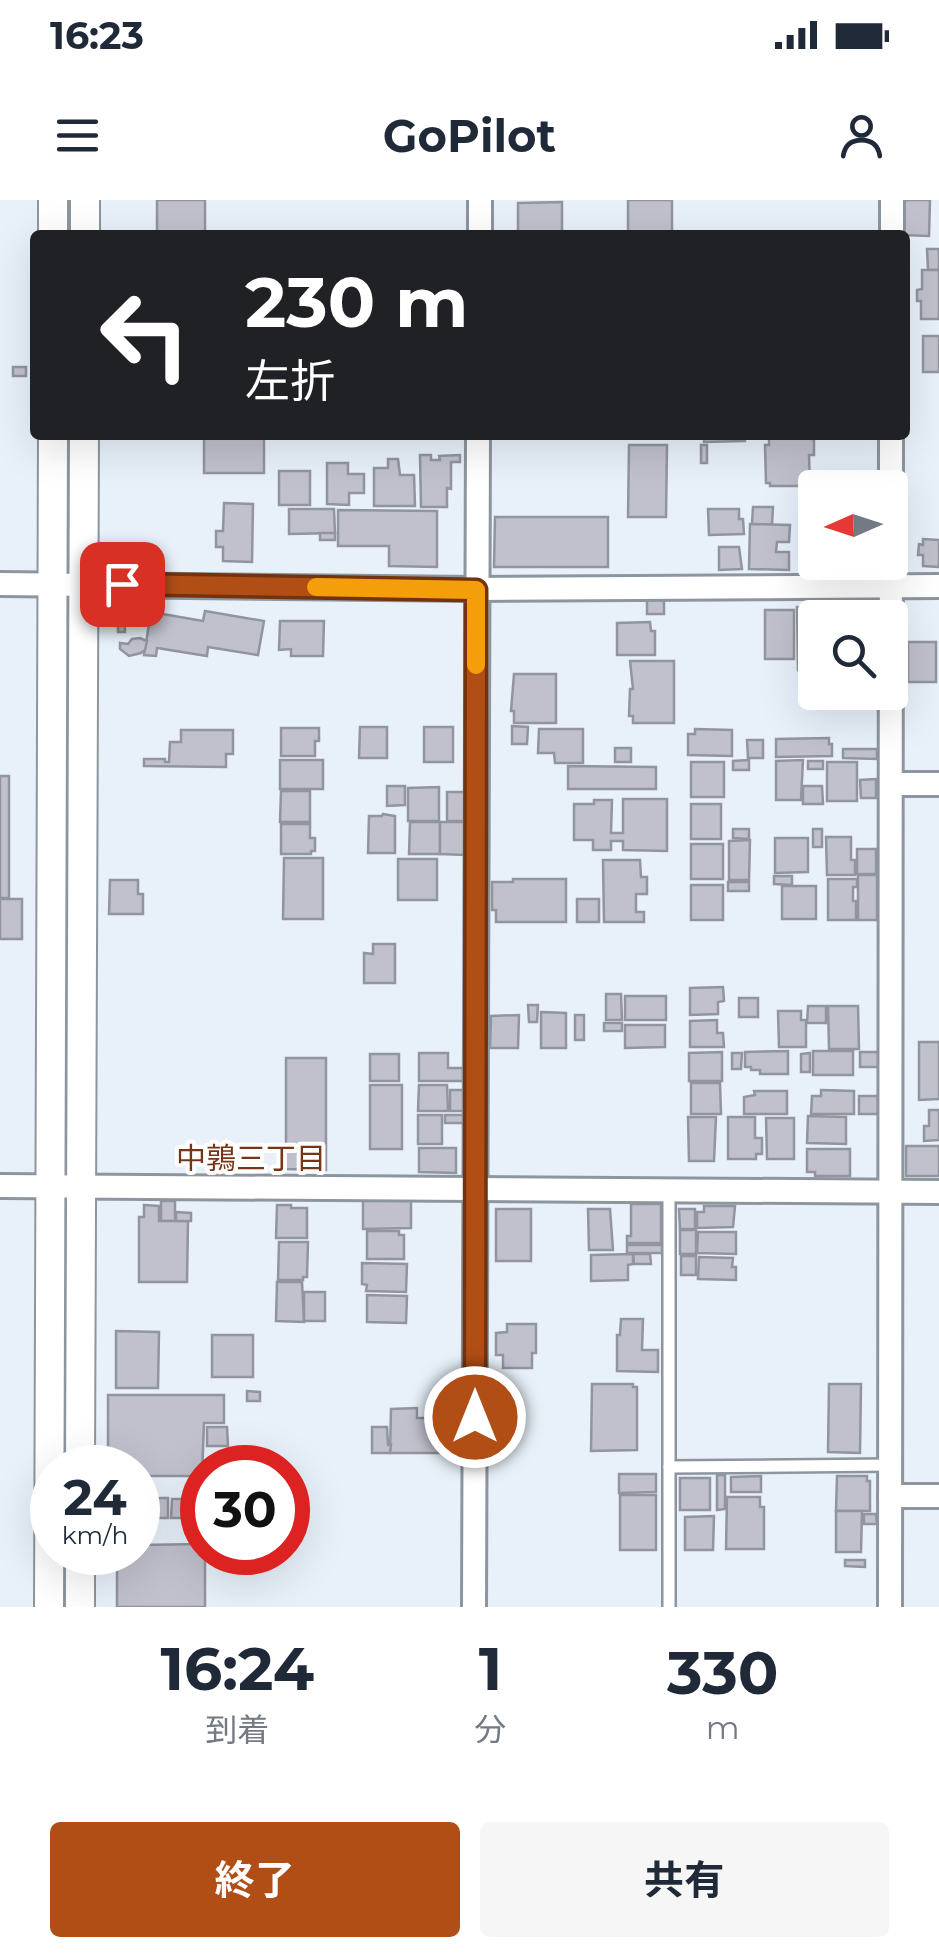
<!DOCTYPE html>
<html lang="ja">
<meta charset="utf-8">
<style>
:root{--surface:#fff;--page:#f6f6f7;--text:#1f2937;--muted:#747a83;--accent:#b14e16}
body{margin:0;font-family:Montserrat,"Noto Sans JP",sans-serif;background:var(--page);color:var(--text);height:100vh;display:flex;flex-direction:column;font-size:38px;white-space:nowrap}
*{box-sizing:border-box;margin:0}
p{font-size:32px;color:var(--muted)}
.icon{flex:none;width:55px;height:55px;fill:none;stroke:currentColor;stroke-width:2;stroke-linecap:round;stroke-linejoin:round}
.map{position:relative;height:1407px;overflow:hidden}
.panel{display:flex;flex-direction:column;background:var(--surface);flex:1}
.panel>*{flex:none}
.banner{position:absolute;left:30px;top:30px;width:880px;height:210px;border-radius:10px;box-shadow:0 10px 40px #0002;background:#202124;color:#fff;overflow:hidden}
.needle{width:65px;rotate:267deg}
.tools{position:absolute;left:798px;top:270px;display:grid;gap:20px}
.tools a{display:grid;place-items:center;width:110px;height:110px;border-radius:10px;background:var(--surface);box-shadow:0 10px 40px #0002;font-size:50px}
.speed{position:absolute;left:30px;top:1245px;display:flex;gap:20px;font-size:50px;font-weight:700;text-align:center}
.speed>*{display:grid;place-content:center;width:130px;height:130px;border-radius:50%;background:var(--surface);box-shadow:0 10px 40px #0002;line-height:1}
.speed small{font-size:25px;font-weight:400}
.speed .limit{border:15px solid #d22;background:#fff;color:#111}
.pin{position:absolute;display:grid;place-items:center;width:85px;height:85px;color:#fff;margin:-42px;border-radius:20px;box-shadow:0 5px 15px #0006}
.me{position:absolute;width:110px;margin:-55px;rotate:0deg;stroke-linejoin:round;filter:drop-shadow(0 0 8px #0008)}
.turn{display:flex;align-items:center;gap:35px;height:210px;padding:0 50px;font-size:45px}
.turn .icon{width:130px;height:130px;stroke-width:2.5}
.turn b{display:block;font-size:70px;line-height:85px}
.eta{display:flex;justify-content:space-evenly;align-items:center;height:170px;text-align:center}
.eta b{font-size:60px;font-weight:700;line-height:70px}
.action{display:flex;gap:20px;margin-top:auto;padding:20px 50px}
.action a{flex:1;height:115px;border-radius:10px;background:var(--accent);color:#fff;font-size:40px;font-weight:700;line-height:115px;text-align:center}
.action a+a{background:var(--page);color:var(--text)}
.status{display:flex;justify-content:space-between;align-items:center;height:70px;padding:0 50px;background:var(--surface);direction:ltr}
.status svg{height:28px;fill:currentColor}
header{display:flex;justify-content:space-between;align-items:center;height:130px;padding:0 50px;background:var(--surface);font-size:45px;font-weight:700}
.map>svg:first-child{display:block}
.building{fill:#c0c1cd;stroke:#92949e;stroke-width:2.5}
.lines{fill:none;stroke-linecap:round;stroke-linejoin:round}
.service-casing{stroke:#8d959e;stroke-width:16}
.minor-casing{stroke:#8d959e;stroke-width:28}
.tertiary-casing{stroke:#8d959e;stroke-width:32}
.service{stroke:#fff;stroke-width:11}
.minor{stroke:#fff;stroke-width:22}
.tertiary{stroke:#fff;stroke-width:28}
.route-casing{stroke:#73330e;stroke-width:25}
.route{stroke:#b14e16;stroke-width:18}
.slow{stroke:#f59e0b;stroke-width:18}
.labels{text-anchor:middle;stroke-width:8;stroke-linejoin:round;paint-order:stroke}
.neighbourhood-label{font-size:30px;fill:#763615;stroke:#fff}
</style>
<div class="status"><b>16:23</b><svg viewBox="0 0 49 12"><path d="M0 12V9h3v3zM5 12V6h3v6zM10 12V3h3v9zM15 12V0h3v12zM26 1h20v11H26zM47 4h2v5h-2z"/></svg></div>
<header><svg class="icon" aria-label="menu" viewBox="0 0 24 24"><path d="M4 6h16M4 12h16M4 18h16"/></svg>GoPilot<svg class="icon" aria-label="person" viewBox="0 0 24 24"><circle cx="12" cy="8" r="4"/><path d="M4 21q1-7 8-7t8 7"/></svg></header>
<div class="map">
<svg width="939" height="1407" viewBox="0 0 939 1407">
<rect width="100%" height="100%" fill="#e8f1fa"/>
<g class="building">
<rect x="157" y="0" width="48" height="35"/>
<rect x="628" y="0" width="44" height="35"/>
<polygon points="903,0 930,0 929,36 903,35"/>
<polygon points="562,2 562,35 518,35 518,3"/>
<polygon points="927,49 939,49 939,70 928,70"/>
<polygon points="922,70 939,70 939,119 921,119 921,101 917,101 917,90 922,89"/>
<rect x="923" y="136" width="16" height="36"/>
<rect x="13" y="167" width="13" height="9"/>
<rect x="204" y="235" width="60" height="38"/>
<polygon points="704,235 745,235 745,241 704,242"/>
<polygon points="769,235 810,235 811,239 814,239 814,255 809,255 810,286 770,286 770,283 766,283 765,245 769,245"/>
<polygon points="629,245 667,245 666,317 628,317"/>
<rect x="701" y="245" width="6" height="18"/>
<polygon points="420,255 431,255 431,260 440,260 439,256 460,255 460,262 451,262 451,289 447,288 447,307 421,307"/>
<polygon points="388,259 398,259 400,275 414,275 415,306 374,306 374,268 388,268"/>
<polygon points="327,263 348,263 348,274 364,274 364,293 349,293 349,305 327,304"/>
<rect x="279" y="271" width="31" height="34"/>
<polygon points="224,303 253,304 252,362 223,361 223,347 216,347 216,331 223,331"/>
<polygon points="753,307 773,307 772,325 752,324"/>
<polygon points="289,309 334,309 335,333 289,334"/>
<polygon points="708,309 739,309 739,319 743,319 744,334 709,335"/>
<polygon points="338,310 437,311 437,367 389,366 389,346 338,346"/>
<polygon points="495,317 608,317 608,367 494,367"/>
<polygon points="750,324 790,325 789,342 777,342 776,352 789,352 789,370 749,369"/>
<rect x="320" y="333" width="15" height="7"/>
<polygon points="923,339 939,340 939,367 923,366 923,355 918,355 919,344 923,345"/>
<polygon points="719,347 739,347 742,369 719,370"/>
<rect x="647" y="399" width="17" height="15"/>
<polygon points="797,407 851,407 852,418 815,418 815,470 798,470"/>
<rect x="765" y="410" width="29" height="49"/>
<polygon points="118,411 124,411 125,432 118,432"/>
<polygon points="205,411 264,421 258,455 208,447 207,456 157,448 156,456 144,455 151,412 203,421"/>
<polygon points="280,421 324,421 323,456 291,456 291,449 279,450"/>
<polygon points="650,422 651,431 655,431 655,455 617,455 617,423"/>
<polygon points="140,438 147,441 145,450 141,453 129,456 120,449 120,443 128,444 132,439"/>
<rect x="908" y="442" width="28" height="40"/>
<polygon points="630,461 674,461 674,523 633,523 633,516 629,516 630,489 633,489"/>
<polygon points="514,474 556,474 556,523 514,523 514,511 511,511"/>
<polygon points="512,526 528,527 527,544 512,544"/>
<polygon points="360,527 387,527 387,558 359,558"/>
<rect x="424" y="527" width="29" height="35"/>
<polygon points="281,528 319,528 319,541 315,541 315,556 281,556"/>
<polygon points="539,529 583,529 583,563 555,563 554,553 538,553"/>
<polygon points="695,529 732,530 732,556 688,555 688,534 695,534"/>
<polygon points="181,530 233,530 233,554 226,554 226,567 144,566 144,559 165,559 165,562 169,562 170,542 181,542"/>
<polygon points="829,538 829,544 832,544 832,556 776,557 776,539"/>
<polygon points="747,540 763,540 763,558 748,558"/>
<rect x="615" y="548" width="16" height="14"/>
<polygon points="843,549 877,549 877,559 843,558"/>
<rect x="280" y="560" width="43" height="29"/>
<polygon points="749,560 749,570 733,570 733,561"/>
<polygon points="803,560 801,600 776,600 776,561"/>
<rect x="808" y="561" width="15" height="8"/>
<rect x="691" y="562" width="33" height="35"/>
<rect x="827" y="562" width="30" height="39"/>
<polygon points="568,566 656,567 656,589 568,589"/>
<rect x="0" y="576" width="9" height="122"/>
<polygon points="876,579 876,598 861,598 860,580"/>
<polygon points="387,586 405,586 405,605 387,606"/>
<polygon points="803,586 822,586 823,604 803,604"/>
<polygon points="439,587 439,621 408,621 408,588"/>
<polygon points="281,591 310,591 310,622 280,622"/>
<rect x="447" y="592" width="19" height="29"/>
<polygon points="623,599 667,599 667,651 623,650 623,641 611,641 611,650 593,650 593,640 574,640 574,604 594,604 594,600 612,600 611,633 623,633"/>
<rect x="691" y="604" width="30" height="35"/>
<polygon points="383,614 395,616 395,653 368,653 369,616 382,616"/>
<polygon points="410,622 440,622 440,654 409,654"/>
<polygon points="440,622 465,622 465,655 440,654"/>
<polygon points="281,624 310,624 310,638 315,638 315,651 311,651 311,654 281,654"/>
<polygon points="733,629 749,629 749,639 733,638"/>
<rect x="813" y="629" width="9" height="18"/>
<polygon points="826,637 851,637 851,660 855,660 855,675 827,675"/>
<polygon points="775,638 808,638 808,672 775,673"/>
<polygon points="750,640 749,680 729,680 729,641"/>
<rect x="691" y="644" width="32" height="35"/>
<rect x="857" y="649" width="19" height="25"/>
<polygon points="284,658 323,658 323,719 283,719"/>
<rect x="398" y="659" width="39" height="41"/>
<polygon points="603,660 640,660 641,677 647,677 647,694 636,694 636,712 644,712 644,722 604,722"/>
<rect x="858" y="675" width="19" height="45"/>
<polygon points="774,676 792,676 792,685 774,684"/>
<polygon points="513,679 566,679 566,722 496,722 496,710 492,710 492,682 513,682"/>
<polygon points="828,679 857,679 857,687 853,687 853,701 856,701 856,720 828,720"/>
<polygon points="110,680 138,680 138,694 143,694 143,714 109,714"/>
<rect x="728" y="682" width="21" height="9"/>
<rect x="691" y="685" width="32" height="35"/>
<rect x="782" y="686" width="34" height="33"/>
<rect x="0" y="699" width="22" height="40"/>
<rect x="577" y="699" width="22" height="23"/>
<polygon points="373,744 395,744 395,783 364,783 364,753 373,754"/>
<polygon points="723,787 724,801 718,802 718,814 690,815 690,788"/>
<polygon points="606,794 621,794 622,820 606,820"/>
<rect x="625" y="796" width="41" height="24"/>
<rect x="739" y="798" width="19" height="19"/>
<polygon points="528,805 538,805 537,822 529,822"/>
<polygon points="808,806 826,806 826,823 807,823"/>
<polygon points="828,806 858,806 859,849 829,849"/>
<polygon points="778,811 801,811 801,820 806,820 806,847 779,847"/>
<polygon points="541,812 566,813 566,848 541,848"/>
<polygon points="519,815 518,848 490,848 491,816"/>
<rect x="575" y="815" width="9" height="25"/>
<polygon points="717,820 717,833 723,833 724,847 690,847 690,821"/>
<rect x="604" y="823" width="18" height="8"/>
<polygon points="625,825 665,825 665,847 625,848"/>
<polygon points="919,842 939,842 939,899 919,900"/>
<polygon points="788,851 788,874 760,874 760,870 751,870 751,867 745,867 745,852"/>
<rect x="813" y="851" width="40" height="24"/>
<polygon points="722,852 722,881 689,881 689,853"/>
<polygon points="860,852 879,852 878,867 860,867"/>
<polygon points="419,853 448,853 448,868 463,868 463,881 419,881"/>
<polygon points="732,853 742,853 741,869 732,869"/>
<polygon points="810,853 810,872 801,872 801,854"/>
<rect x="370" y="854" width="29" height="27"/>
<polygon points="286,858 326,858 326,970 286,969"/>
<polygon points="691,883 720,883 721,914 691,914"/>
<rect x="370" y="885" width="32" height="64"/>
<polygon points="419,885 447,885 448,911 418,911"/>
<rect x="450" y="890" width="15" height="21"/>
<polygon points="821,890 854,891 854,914 811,914 812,896 821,896"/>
<polygon points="754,891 787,891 787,914 744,914 744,897 755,895"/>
<rect x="859" y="896" width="19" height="18"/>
<polygon points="929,910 939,910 939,940 924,941 924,926 929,926"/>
<rect x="418" y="915" width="24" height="29"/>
<rect x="445" y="915" width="19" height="8"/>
<polygon points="808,916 846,917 846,944 807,943"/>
<polygon points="688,917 716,917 714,961 689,961"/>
<polygon points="728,917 755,917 755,938 762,938 762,954 756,954 756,959 728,959"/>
<polygon points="766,918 794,918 794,959 767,959"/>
<rect x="906" y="946" width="33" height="30"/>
<polygon points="419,948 456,948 456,973 419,972"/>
<polygon points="807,949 850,949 850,976 815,976 815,972 807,972"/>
<polygon points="411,1000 411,1028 363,1029 363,1001"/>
<rect x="161" y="1001" width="14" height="20"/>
<polygon points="631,1004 661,1004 661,1043 627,1043 627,1036 631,1036"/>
<polygon points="144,1005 159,1006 159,1021 188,1021 187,1082 139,1082 139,1017 144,1017"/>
<polygon points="277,1005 291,1005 291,1008 307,1008 307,1038 276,1038"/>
<polygon points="704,1006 735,1006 733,1027 697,1028 697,1012 704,1012"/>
<rect x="496" y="1009" width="35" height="52"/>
<polygon points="588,1009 610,1009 613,1050 589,1050"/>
<polygon points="679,1009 695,1009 695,1029 680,1029"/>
<polygon points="176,1012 191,1013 191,1021 176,1021"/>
<rect x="680" y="1030" width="16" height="24"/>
<polygon points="367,1031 399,1031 399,1035 404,1035 404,1059 367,1059"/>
<polygon points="698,1032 736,1032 736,1054 697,1053"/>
<polygon points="279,1042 308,1042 307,1077 303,1077 303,1080 278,1080"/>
<rect x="627" y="1045" width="35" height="8"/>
<polygon points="633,1054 650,1054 651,1064 634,1064"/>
<polygon points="633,1054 633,1064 628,1065 628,1080 591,1081 591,1055"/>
<rect x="681" y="1056" width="15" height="19"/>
<polygon points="699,1057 733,1058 732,1067 736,1067 736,1080 698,1079"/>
<polygon points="362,1063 407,1064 406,1092 366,1091 367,1085 362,1084"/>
<polygon points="277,1082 302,1082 304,1122 276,1121"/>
<rect x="304" y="1092" width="21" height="29"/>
<polygon points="367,1095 407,1096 406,1123 367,1122"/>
<polygon points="621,1119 643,1119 642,1150 658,1150 658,1172 617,1171 617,1135 620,1135"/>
<polygon points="507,1124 536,1124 536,1153 532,1153 532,1168 503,1168 503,1155 496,1155 496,1133 507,1132"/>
<polygon points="116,1131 159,1132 158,1188 116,1188"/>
<rect x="212" y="1135" width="41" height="42"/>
<polygon points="592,1184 633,1184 633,1187 637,1187 637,1250 591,1251"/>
<polygon points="829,1184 861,1184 860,1253 828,1252"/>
<polygon points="247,1191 260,1192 260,1201 247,1201"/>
<polygon points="108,1195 224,1195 224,1223 204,1223 202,1276 138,1276 138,1268 108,1268"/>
<polygon points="417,1208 417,1218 443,1218 443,1253 390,1253 391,1209"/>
<polygon points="207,1227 227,1227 228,1246 207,1246"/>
<polygon points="372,1227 387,1227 388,1245 391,1245 390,1253 372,1253"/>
<polygon points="619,1274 656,1274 656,1292 619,1293"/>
<polygon points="717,1275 725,1275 725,1309 717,1310"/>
<polygon points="761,1276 761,1292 731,1292 731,1277"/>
<polygon points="837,1276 867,1276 867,1281 870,1281 870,1311 836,1311"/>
<rect x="680" y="1278" width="30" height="32"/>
<rect x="620" y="1295" width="36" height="55"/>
<polygon points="727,1297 760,1297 760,1307 764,1307 764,1349 726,1349"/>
<polygon points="148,1298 168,1298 168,1318 139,1318 139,1303 148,1302"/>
<polygon points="172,1299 193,1299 192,1318 171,1318"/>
<rect x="195" y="1299" width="7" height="19"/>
<polygon points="836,1311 862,1311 861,1352 836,1352"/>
<polygon points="864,1314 876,1314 877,1324 864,1324"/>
<polygon points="714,1316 713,1350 685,1350 685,1317"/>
<polygon points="202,1344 202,1352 205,1352 205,1407 117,1407 117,1352 138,1352 138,1345"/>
<polygon points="845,1360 865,1360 865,1367 845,1366"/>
</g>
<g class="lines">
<defs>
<g id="service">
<polyline points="669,1267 890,1265"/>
<polyline points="669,1407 669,991"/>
</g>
<g id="minor">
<polyline points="480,35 480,0"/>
<polyline points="892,35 892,0"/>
<polyline points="0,384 477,389 939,386"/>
<polyline points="891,584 939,584"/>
<polyline points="0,986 939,992"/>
<polyline points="890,1296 939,1296"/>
<polyline points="474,1407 478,235"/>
<polyline points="890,1407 891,235"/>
</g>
<g id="tertiary">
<polyline points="53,35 53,0"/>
<polyline points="85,35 85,0"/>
<polyline points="80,1268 84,235"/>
<polyline points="80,1352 80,1407"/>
<polyline points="49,1407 53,235"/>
</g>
</defs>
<use href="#service" class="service-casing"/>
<use href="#minor" class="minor-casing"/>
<use href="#tertiary" class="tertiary-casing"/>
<use href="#service" class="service"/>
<use href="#minor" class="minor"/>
<use href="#tertiary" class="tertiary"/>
</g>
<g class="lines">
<defs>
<polyline id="route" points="122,384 476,390 475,1217"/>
</defs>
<use href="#route" class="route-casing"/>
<use href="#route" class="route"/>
<polyline class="slow" points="316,387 476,390 476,465"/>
</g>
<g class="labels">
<g class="neighbourhood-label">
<text x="251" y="969">中鶉三丁目</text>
</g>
</g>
</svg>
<div class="tools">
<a><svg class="needle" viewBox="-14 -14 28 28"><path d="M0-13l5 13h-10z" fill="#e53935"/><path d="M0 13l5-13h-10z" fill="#747a83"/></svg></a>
<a><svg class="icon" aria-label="search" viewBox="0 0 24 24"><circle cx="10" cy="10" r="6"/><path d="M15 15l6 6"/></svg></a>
</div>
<div class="speed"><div>24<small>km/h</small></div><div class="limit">30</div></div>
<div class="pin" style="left:122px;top:384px;background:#d93025"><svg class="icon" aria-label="arrive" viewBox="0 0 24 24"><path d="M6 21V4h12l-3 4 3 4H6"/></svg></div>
<svg class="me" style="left:475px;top:1217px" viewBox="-20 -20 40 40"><circle r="17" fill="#b14e16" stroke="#fff" stroke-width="3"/><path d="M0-11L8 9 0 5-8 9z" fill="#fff"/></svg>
<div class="banner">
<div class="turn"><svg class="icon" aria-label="left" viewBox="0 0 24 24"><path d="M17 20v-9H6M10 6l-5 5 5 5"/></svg><div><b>230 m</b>左折</div></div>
</div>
</div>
<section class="panel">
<div class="eta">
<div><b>16:24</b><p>到着</p></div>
<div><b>1</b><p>分</p></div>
<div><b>330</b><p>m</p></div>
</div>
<div class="action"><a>終了</a><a>共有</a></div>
</section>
